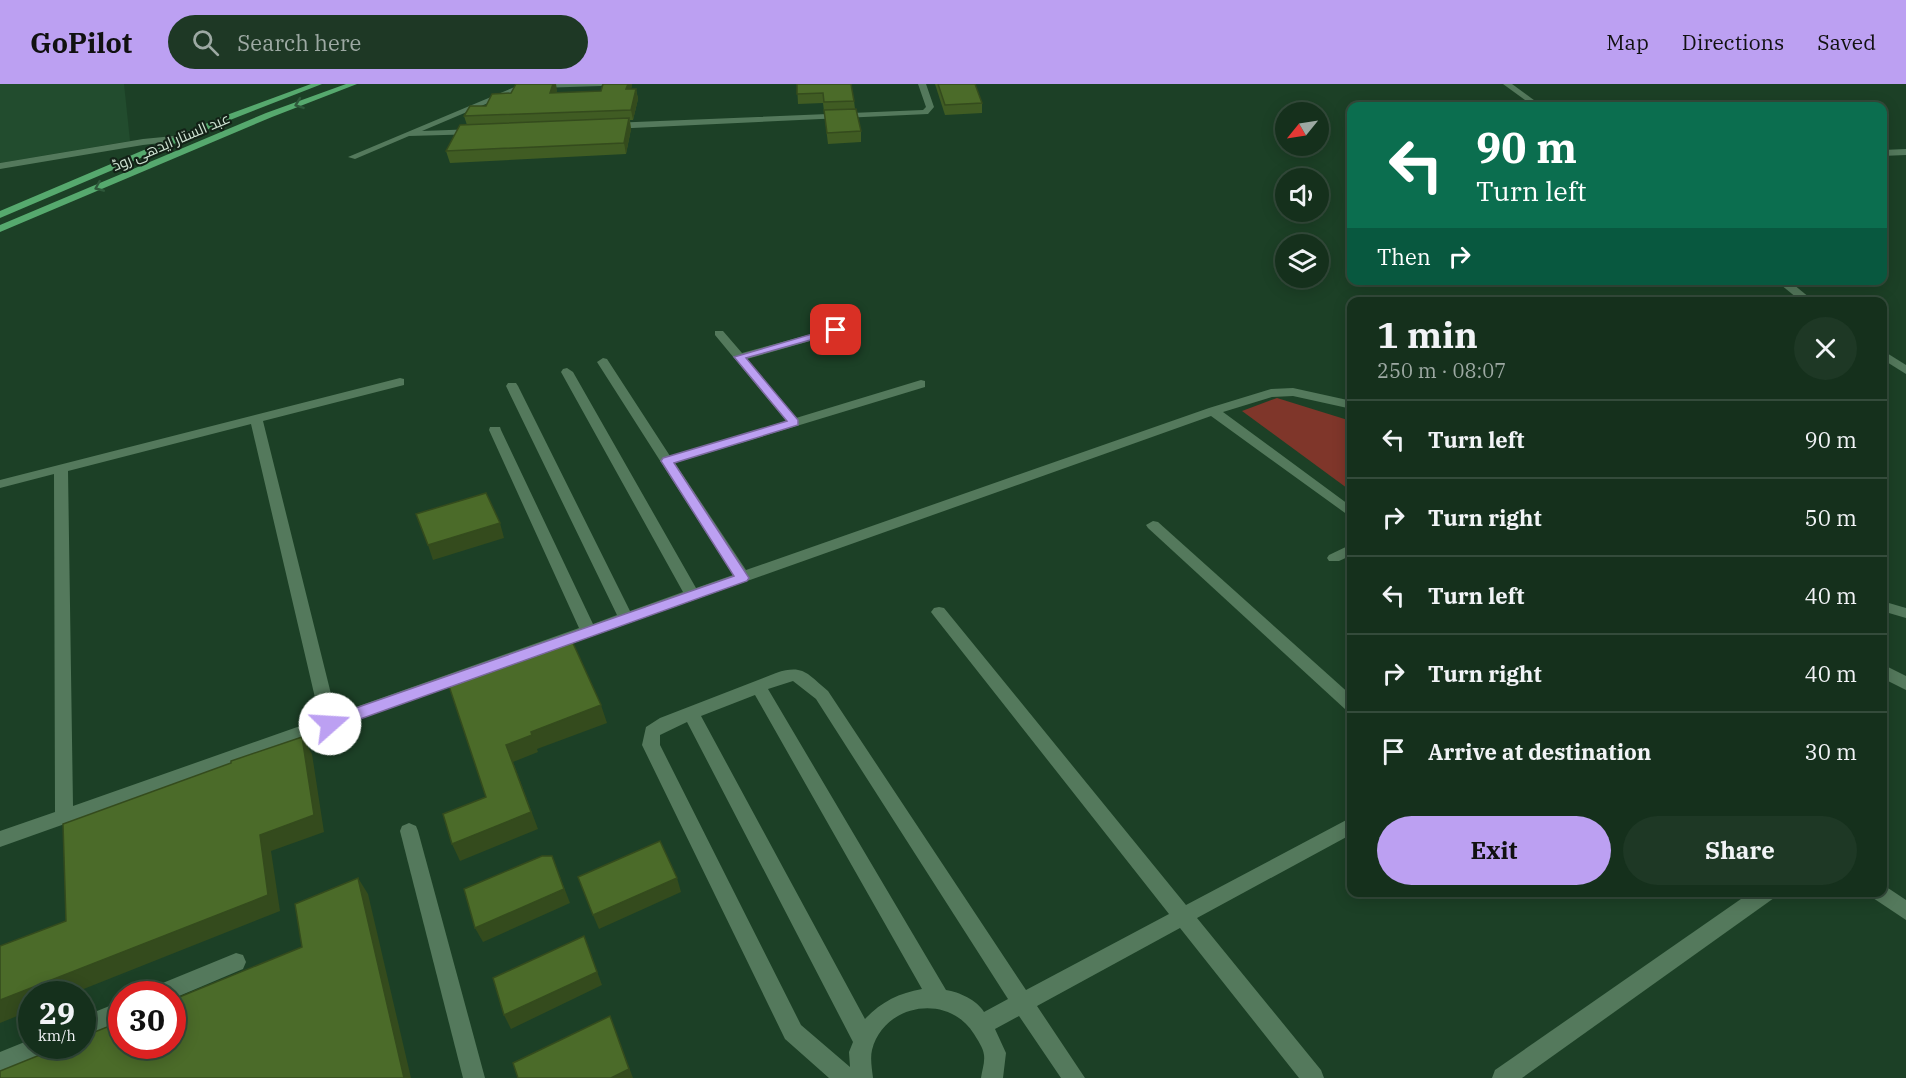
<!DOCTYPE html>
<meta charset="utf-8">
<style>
:root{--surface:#15301c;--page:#1e3825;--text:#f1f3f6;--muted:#9da9a3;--line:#344b3b;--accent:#bca0f2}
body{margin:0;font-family:"IBM Plex Serif",Cairo,serif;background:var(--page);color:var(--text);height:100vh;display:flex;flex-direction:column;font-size:22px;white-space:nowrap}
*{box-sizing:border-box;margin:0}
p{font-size:20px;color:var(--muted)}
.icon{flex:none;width:33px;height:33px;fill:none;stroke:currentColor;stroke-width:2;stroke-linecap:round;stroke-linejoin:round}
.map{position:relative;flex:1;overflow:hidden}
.drawer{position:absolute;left:1347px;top:213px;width:540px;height:600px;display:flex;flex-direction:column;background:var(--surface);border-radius:12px;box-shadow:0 3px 15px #0003,0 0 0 2px var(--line)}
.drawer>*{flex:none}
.top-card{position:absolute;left:1347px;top:18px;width:540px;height:183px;border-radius:12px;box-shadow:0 3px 15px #0003,0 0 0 2px var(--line);background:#0b6e4f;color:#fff;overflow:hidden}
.needle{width:39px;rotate:240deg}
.controls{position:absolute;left:1275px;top:18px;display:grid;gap:12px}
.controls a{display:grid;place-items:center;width:54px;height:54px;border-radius:50%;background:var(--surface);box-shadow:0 3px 15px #0003,0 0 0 2px var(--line);font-size:30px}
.speed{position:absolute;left:18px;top:897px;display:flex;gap:12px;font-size:30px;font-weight:700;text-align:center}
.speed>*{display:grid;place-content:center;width:78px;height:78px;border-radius:50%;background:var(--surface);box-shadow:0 3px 15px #0003,0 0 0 2px var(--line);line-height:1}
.speed small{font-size:15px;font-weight:400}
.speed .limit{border:9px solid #d22;background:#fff;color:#111}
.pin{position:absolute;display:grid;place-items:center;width:51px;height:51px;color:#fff;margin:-26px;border-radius:12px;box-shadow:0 3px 9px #0006}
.me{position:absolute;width:66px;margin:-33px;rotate:71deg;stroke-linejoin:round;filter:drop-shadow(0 0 4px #0008)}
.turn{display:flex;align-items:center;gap:21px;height:126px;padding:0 30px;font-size:27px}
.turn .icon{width:78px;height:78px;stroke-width:2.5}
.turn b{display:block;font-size:42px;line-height:51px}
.then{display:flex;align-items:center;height:57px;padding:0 30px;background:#0003;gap:12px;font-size:22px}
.round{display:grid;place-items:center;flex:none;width:63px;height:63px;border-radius:32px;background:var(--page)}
.head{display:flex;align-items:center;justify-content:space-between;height:102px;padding:0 30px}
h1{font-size:36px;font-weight:700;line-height:45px}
.cta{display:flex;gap:12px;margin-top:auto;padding:12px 30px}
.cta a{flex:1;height:69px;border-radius:36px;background:var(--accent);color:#111;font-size:24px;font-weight:700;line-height:69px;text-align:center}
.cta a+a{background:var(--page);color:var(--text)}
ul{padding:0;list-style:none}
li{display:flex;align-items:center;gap:18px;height:78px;padding:0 30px;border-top:2px solid var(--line)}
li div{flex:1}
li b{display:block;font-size:22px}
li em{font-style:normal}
header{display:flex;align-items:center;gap:36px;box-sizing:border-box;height:84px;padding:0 30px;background:var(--accent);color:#111}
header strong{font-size:28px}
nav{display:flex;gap:33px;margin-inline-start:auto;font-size:21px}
.search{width:420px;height:54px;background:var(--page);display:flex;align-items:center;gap:15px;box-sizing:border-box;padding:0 21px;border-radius:33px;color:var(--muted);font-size:22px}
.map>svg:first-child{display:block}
.built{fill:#224c2e}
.green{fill:#7f362a}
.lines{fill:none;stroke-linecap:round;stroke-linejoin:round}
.street{fill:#54795c;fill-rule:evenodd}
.primary{fill:#56a96e;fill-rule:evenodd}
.wall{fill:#405c23}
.shaded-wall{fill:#344b1d}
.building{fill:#4b6b29;stroke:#344b1d;stroke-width:1.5}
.oneway{stroke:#2e583a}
.route{fill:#bca0f2;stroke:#7a689d;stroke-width:1.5}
.labels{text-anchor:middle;stroke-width:4.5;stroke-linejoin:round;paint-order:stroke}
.far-street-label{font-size:15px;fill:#cee2d2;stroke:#132217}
</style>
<header>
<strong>GoPilot</strong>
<div class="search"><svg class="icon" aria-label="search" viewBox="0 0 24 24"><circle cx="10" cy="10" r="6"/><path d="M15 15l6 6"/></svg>Search here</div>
<nav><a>Map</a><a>Directions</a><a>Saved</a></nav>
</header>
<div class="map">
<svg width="1906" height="994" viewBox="0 0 1906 994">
<rect width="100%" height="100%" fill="#1c4026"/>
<polygon class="built" points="0,0 124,0 130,57 0,79"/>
<polygon class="green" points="1277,314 1351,337 1351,407 1242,327"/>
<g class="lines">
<g class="street">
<polygon points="522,0 533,0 422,47 476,45 479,46 479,50 409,52 355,75 348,73"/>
<polygon points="537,0 605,0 601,2 538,4 534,2"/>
<polygon points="918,0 926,0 934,23 928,30 611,45 607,42 611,39 923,26 926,23"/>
<polygon points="1503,0 1512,0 1542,22 1533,22"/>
<polygon points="184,51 188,54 187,56 143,61 0,85 0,79 143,55"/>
<polygon points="1906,65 1906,71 1882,72 1882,66"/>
<polygon points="1775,196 1788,196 1815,218 1802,218"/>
<path d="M855,238L859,239V243L747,275L796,334L921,296L925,297V303L675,379L746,486L1209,324L1271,305L1293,304L1352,317V325L1293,312L1272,313L1223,328L1352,423V434L1211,332L0,763V747L55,728L54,390L0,404V396L400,294L404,295V301L263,337L336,630L579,544L489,346L490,343H500L501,346L593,540L617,531L506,302L508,299H516L518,302L630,527L683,508L561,288L563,285L567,284L573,288L696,504L733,491L597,278L603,274L607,275L670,372L786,337L715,251V247H723L742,269ZM251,340L320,635L73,722L68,387Z"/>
<polygon points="1882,266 1906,281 1906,290 1882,275"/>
<polygon points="1153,437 1158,438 1352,612 1352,628 1346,626 1148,444 1146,441"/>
<polygon points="1352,460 1352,471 1339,477 1329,477 1327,474 1329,471"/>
<polygon points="1882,517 1906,524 1906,534 1882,527"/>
<path d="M939,523L944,524L1186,821L1352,733V750L1197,834L1321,986L1324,994H1299L1180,844L1037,922L1085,994H1061L1019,932L995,945L1006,969L1003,994H981C982,986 985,979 984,971C983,963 978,957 974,950C949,909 884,919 872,966C870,974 872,985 873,994H829L785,955L642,661L646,643L660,634L776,589C804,580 807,590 828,607L1026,906L1169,830L934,532L931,528L934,524ZM793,597L816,615L1008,915L984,928C977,916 959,908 946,906L768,605ZM755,611L922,905C899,909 881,918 865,935L701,632ZM687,638L853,958L849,968L850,983L801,941L660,661V651Z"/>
<polygon points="1882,580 1906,592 1906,606 1882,594"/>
<polygon points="409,739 416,742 418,747 485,994 463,994 400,747 402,742"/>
<polygon points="1882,800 1906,816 1906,836 1873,814 1870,808 1882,808"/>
<polygon points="1751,808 1777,808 1774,814 1522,994 1492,994 1495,986"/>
<polygon points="236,869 243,871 246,878 243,885 172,915 172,910 150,910 153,903"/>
<polygon points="122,917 122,938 82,954 82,933"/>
<polygon points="32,955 32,962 52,962 49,969 0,990 0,968"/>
</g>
<g class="primary">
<polygon points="311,0 322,0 230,36 0,134 0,127 224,32"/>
<polygon points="346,0 357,0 272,33 0,148 0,141 266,29"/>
</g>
</g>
<g class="wall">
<polygon points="797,0 854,17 855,25 861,47 861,58 828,60 823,19 798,20"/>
<polygon points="935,0 975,0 982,19 982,29 945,31"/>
<polygon points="632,1 631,5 636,5 638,15 633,36 630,36 631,45 626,70 450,79 446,67 467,41 464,32 557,6 556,9 601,7"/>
</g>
<g class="shaded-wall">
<polygon points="553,0 556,0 557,6 552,19 550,9"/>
<polygon points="628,0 632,0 632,1 628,15 626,5"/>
<polygon points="636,5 638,15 633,36 631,26"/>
<polygon points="629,34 631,45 626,70 624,59"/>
<polygon points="500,439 504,454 433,476 428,461"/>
<polygon points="601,621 607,639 537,665 538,668 513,678 538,745 460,777 452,760 531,728 506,661 531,648"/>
<polygon points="302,653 312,670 324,748 271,767 280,827 71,910 32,910 32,926 0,939 0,916 260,751"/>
<polygon points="552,772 570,819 483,858 475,844"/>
<polygon points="358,794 368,810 411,994 404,994"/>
<polygon points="677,794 681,808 599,845 593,831"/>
<polygon points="584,852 602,901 511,945 504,931"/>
<polygon points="610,932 615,946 633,994 611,994"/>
</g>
<g class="building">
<polygon points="516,0 553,0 550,9 601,7 603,0 628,0 626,5 636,5 631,26 464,32 470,22 486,22 492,10 511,9"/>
<polygon points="797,0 851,0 854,17 824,18 823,9 797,10"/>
<polygon points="938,0 975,0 982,19 945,21"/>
<polygon points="856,25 861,47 827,49 824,26"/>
<polygon points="629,34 624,59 446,67 460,41"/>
<polygon points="486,409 500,439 428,461 416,430"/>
<polygon points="572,557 601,621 531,648 532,651 506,661 531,728 452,760 443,730 486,713 448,599"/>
<polygon points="302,653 314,731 260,751 268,811 0,916 0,862 66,837 63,740 231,679 231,677"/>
<polygon points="660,757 677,794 593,831 578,793"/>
<polygon points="542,772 552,772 564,805 475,844 464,805"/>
<polygon points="358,794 404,994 0,994 0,987 62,962 82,962 82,953 122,937 122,962 172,962 172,916 302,863 295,820"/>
<polygon points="584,852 597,888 504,931 493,894"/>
<polygon points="610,932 629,985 611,994 518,994 513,979"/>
</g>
<defs><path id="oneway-chevron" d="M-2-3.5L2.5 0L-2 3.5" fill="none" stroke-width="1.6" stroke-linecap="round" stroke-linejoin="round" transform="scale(1.5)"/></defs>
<g class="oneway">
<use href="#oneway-chevron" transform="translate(299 20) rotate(160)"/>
<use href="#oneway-chevron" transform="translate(99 103) rotate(157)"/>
</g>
<polygon class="route" points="836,243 841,246 839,248 746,274 798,336 798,341 674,379 749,494 747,497 335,644 324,644 322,640 324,635 734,492 661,377 663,374 787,337 734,273"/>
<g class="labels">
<g class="far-street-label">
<text transform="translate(171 58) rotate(-23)" y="5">عبد الستار ایدھی روڈ</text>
</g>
</g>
</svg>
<div class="controls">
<a><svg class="needle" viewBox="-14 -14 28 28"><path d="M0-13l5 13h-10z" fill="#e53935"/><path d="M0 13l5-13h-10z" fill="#9da9a3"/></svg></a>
<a><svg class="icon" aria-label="sound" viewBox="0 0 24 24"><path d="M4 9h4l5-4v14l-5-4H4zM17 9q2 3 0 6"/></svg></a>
<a><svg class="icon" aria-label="layers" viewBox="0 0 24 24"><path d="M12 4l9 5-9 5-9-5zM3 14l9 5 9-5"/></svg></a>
</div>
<div class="speed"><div>29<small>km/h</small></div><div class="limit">30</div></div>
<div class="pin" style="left:836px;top:246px;background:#d93025"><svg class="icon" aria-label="arrive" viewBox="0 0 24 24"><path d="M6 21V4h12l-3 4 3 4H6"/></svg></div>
<svg class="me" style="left:330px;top:640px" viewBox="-20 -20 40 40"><circle r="19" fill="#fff"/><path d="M0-13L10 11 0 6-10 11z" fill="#bca0f2"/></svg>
<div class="top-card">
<div class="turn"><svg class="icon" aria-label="left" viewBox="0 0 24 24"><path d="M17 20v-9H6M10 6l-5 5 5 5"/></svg><div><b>90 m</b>Turn left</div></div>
<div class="then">Then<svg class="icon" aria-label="right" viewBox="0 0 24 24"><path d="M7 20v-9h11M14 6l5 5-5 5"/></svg></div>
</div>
<section class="drawer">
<div class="head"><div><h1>1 min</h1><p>250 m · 08:07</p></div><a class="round"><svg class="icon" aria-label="close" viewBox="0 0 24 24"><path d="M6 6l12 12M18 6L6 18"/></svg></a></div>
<ul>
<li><svg class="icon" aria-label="left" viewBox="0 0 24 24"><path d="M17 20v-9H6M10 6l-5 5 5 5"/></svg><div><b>Turn left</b></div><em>90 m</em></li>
<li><svg class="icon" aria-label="right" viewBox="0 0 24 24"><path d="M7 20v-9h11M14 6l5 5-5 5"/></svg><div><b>Turn right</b></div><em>50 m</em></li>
<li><svg class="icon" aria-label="left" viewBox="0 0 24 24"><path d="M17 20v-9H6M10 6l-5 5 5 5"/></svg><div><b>Turn left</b></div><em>40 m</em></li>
<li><svg class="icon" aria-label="right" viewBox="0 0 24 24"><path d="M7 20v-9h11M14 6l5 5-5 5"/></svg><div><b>Turn right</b></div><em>40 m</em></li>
<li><svg class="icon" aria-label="arrive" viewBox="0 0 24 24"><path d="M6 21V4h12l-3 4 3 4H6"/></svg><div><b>Arrive at destination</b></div><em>30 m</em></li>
</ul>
<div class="cta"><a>Exit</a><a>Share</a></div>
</section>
</div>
